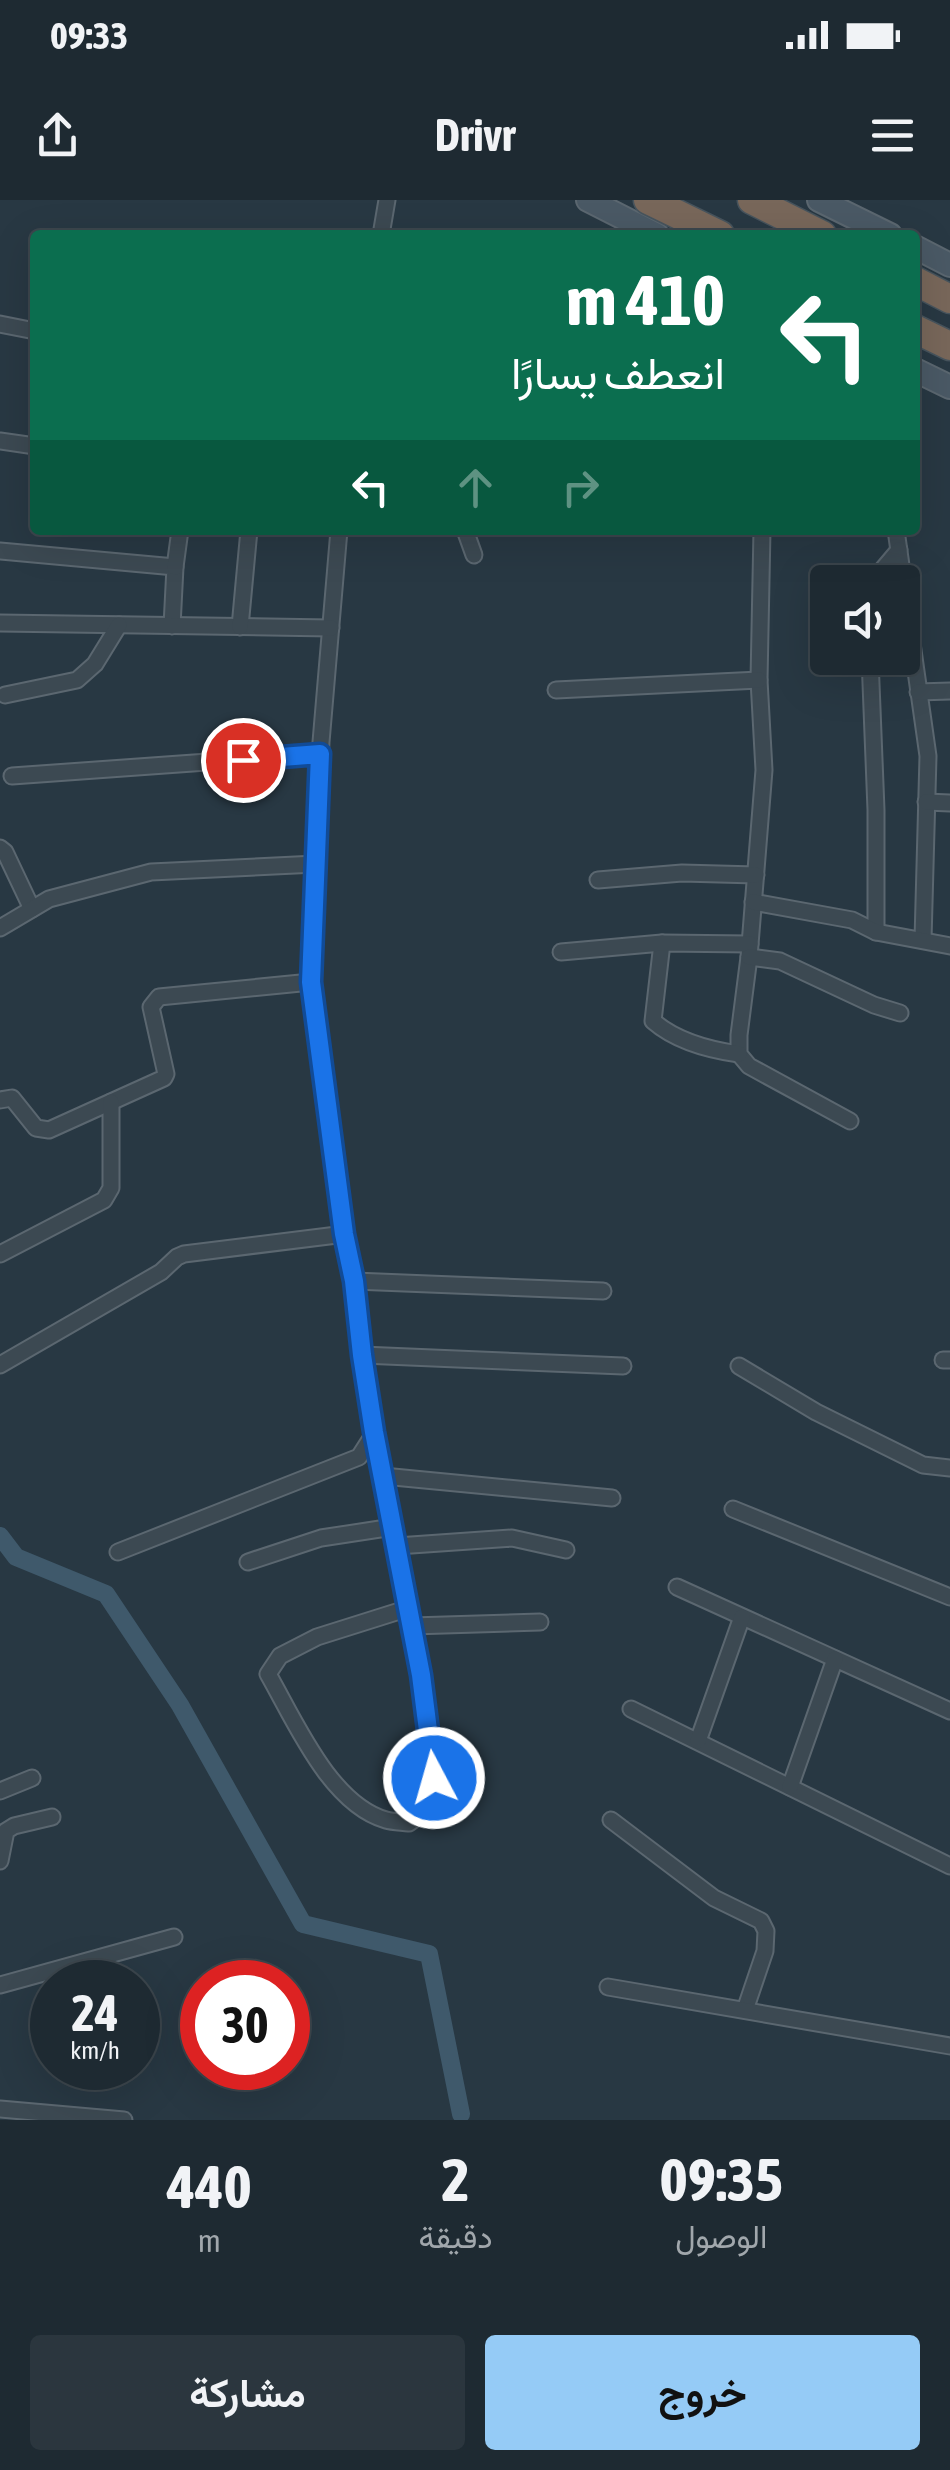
<!DOCTYPE html>
<html lang="ar">
<meta charset="utf-8">
<style>
:root{--surface:#1e2a32;--page:#2b363e;--text:#f1f3f6;--muted:#a1a7ac;--line:#3c464d;--accent:#95cbf6}
body{margin:0;font-family:"Asap Condensed",Vazirmatn,sans-serif;background:var(--page);color:var(--text);direction:rtl;height:100vh;display:flex;flex-direction:column;font-size:38px;white-space:nowrap}
*{box-sizing:border-box;margin:0}
p{font-size:32px;color:var(--muted)}
.icon{flex:none;width:55px;height:55px;fill:none;stroke:currentColor;stroke-width:2;stroke-linecap:round;stroke-linejoin:round}
.map{position:relative;height:1920px;overflow:hidden;direction:ltr}
.drawer{display:flex;flex-direction:column;background:var(--surface);flex:1}
.drawer>*{flex:none}
.top-card{position:absolute;left:30px;top:30px;width:890px;height:305px;border-radius:10px;box-shadow:0 10px 40px #0002,0 0 0 2px var(--line);direction:rtl;background:#0b6e4f;color:#fff;overflow:hidden}
.controls{position:absolute;left:810px;top:365px;display:grid;gap:20px}
.controls a{display:grid;place-items:center;width:110px;height:110px;border-radius:10px;background:var(--surface);box-shadow:0 10px 40px #0002,0 0 0 2px var(--line);font-size:50px}
.speed{position:absolute;left:30px;top:1760px;display:flex;gap:20px;font-size:50px;font-weight:700;text-align:center}
.speed>*{display:grid;place-content:center;width:130px;height:130px;border-radius:50%;background:var(--surface);box-shadow:0 10px 40px #0002,0 0 0 2px var(--line);line-height:1}
.speed small{font-size:25px;font-weight:400}
.speed .limit{border:15px solid #d22;background:#fff;color:#111}
.pin{position:absolute;display:grid;place-items:center;width:85px;height:85px;color:#fff;margin:-42px;border:5px solid #fff;border-radius:50%;box-shadow:0 2px 10px #0007}
.me{position:absolute;width:110px;margin:-55px;rotate:354deg;stroke-linejoin:round;filter:drop-shadow(0 0 8px #0008)}
.turn{display:flex;align-items:center;gap:35px;height:210px;padding:0 30px;font-size:45px}
.turn .icon{width:130px;height:130px;stroke-width:2.5}
.turn b{display:block;font-size:70px;line-height:85px}
.lanes{display:flex;align-items:center;height:95px;padding:0 30px;background:#0003;justify-content:center;gap:50px;direction:ltr}
.lanes .off{opacity:.35}
.eta{display:flex;justify-content:space-evenly;align-items:center;height:170px;text-align:center}
.eta b{font-size:60px;font-weight:700;line-height:70px}
.primary-button{display:flex;gap:20px;margin-top:auto;padding:20px 30px}
.primary-button a{flex:1;height:115px;border-radius:10px;background:var(--accent);color:#111;font-size:40px;font-weight:700;line-height:115px;text-align:center}
.primary-button a+a{background:var(--page);color:var(--text)}
.status{display:flex;justify-content:space-between;align-items:center;height:70px;padding:0 50px;background:var(--surface);direction:ltr}
.status svg{height:28px;fill:currentColor}
header{display:flex;justify-content:space-between;align-items:center;height:130px;padding:0 30px;background:var(--surface);font-size:45px;font-weight:700}
.map>svg:first-child{display:block}
.lines{fill:none;stroke-linecap:round;stroke-linejoin:round}
.canal{stroke:#3f596b;stroke-width:18}
.street-casing{stroke:#5b6770;stroke-width:19}
.secondary-casing{stroke:#5b6770;stroke-width:26}
.highway-casing{stroke:#47545d;stroke-width:31}
.street{stroke:#3c4952;stroke-width:15}
.secondary{stroke:#4a5965;stroke-width:22}
.highway{stroke:#78675a;stroke-width:28}
.route-casing{stroke:#114b97;stroke-width:25}
.route{stroke:#1a73e8;stroke-width:18}
</style>
<div class="status"><b>09:33</b><svg viewBox="0 0 49 12"><path d="M0 12V9h3v3zM5 12V6h3v6zM10 12V3h3v9zM15 12V0h3v12zM26 1h20v11H26zM47 4h2v5h-2z"/></svg></div>
<header><svg class="icon" aria-label="menu" viewBox="0 0 24 24"><path d="M4 6h16M4 12h16M4 18h16"/></svg>Drivr<svg class="icon" aria-label="share" viewBox="0 0 24 24"><path d="M12 15V3M7 8l5-5 5 5M5 13v7h14v-7"/></svg></header>
<div class="map">
<svg width="950" height="1920" viewBox="0 0 950 1920">
<rect width="100%" height="100%" fill="#283843"/>
<g class="lines">
<polyline class="canal" points="0,1336 16,1357 106,1394 180,1505 303,1724 429,1754 461,1914"/>
<defs>
<g id="street">
<polyline points="381,35 387,0"/>
<polyline points="0,124 35,131"/>
<polyline points="0,241 35,246"/>
<path d="M339,330L321,542L311,782L345,1034L354,1081L362,1155L375,1232L409,1408L412,1426C419,1465 445,1574 427,1607C424,1613 415,1619 409,1623C402,1622 393,1622 386,1620C330,1604 295,1521 268,1474L280,1456L317,1437L409,1408"/>
<polyline points="465,330 474,355"/>
<polyline points="762,330 759,480 764,570 749,757 739,835 739,854 749,866 850,921"/>
<polyline points="896,330 928,556 923,740"/>
<polyline points="0,351 175,367 172,426"/>
<polyline points="175,367 180,330"/>
<polyline points="872,382 899,350"/>
<polyline points="0,423 331,428"/>
<polyline points="240,427 249,330"/>
<polyline points="870,458 876,610 876,732"/>
<polyline points="556,490 759,480"/>
<polyline points="918,492 950,491"/>
<polyline points="5,495 77,480 95,464 119,425"/>
<polyline points="12,576 320,554"/>
<polyline points="926,602 950,603"/>
<polyline points="0,648 5,652 32,709"/>
<polyline points="598,680 682,673 756,675"/>
<polyline points="753,702 852,720 876,732 950,746"/>
<polyline points="0,728 49,699 151,672 316,664"/>
<path d="M662,743L653,821C676,841 710,850 739,854"/>
<polyline points="561,752 662,743 750,744"/>
<polyline points="749,757 780,761 874,805 900,813"/>
<polyline points="0,900 12,898 36,928 49,930 164,878 166,874 151,807 159,797 311,782"/>
<polyline points="0,1054 104,1000 111,988 111,902"/>
<polyline points="354,1081 603,1091"/>
<polyline points="362,1155 623,1166"/>
<polyline points="943,1160 950,1160"/>
<polyline points="0,1165 161,1072 177,1057 184,1054 345,1034"/>
<polyline points="739,1166 816,1212 923,1265 950,1268"/>
<polyline points="383,1276 612,1298"/>
<polyline points="733,1309 950,1397"/>
<polyline points="397,1346 512,1338 566,1350"/>
<polyline points="118,1352 359,1257 375,1232"/>
<polyline points="248,1362 321,1338 393,1327"/>
<polyline points="677,1387 950,1511"/>
<polyline points="412,1426 540,1422"/>
<polyline points="631,1509 950,1666"/>
<polyline points="698,1541 742,1417"/>
<polyline points="790,1587 835,1459"/>
<polyline points="0,1591 32,1578"/>
<polyline points="611,1620 714,1698 761,1721 766,1731 765,1751 745,1810"/>
<polyline points="0,1661 6,1631 14,1626 52,1617"/>
<polyline points="0,1785 174,1737"/>
<polyline points="608,1787 950,1846"/>
<polyline points="0,1909 124,1920"/>
</g>
<g id="secondary">
<polyline points="588,0 657,35"/>
<polyline points="819,0 890,35"/>
<polyline points="915,47 950,65"/>
<polyline points="915,170 950,187"/>
</g>
<g id="highway">
<polyline points="648,0 720,35"/>
<polyline points="752,0 822,35"/>
<polyline points="915,81 950,99"/>
<polyline points="915,129 950,146"/>
</g>
</defs>
<use href="#street" class="street-casing"/>
<use href="#secondary" class="secondary-casing"/>
<use href="#highway" class="highway-casing"/>
<use href="#street" class="street"/>
<use href="#secondary" class="secondary"/>
<use href="#highway" class="highway"/>
</g>
<g class="lines">
<defs>
<polyline id="route" points="243,560 320,554 311,782 344,1034 354,1081 362,1155 374,1232 421,1475 434,1578"/>
</defs>
<use href="#route" class="route-casing"/>
<use href="#route" class="route"/>
</g>
</svg>
<div class="controls">
<a><svg class="icon" aria-label="sound" viewBox="0 0 24 24"><path d="M4 9h4l5-4v14l-5-4H4zM17 9q2 3 0 6"/></svg></a>
</div>
<div class="speed"><div>24<small>km/h</small></div><div class="limit">30</div></div>
<div class="pin" style="left:243px;top:560px;background:#d93025"><svg class="icon" aria-label="arrive" viewBox="0 0 24 24"><path d="M6 21V4h12l-3 4 3 4H6"/></svg></div>
<svg class="me" style="left:434px;top:1578px" viewBox="-20 -20 40 40"><circle r="17" fill="#1a73e8" stroke="#fff" stroke-width="3"/><path d="M0-11L8 9 0 5-8 9z" fill="#fff"/></svg>
<div class="top-card">
<div class="turn"><svg class="icon" aria-label="left" viewBox="0 0 24 24"><path d="M17 20v-9H6M10 6l-5 5 5 5"/></svg><div><b>410 m</b>انعطف يسارًا</div></div>
<div class="lanes"><svg class="icon" aria-label="left" viewBox="0 0 24 24"><path d="M17 20v-9H6M10 6l-5 5 5 5"/></svg><svg class="icon off" aria-label="ahead" viewBox="0 0 24 24"><path d="M12 20V5M6 11l6-6 6 6"/></svg><svg class="icon off" aria-label="right" viewBox="0 0 24 24"><path d="M7 20v-9h11M14 6l5 5-5 5"/></svg></div>
</div>
</div>
<section class="drawer">
<div class="eta">
<div><b>09:35</b><p>الوصول</p></div>
<div><b>2</b><p>دقيقة</p></div>
<div><b>440</b><p>m</p></div>
</div>
<div class="primary-button"><a>خروج</a><a>مشاركة</a></div>
</section>
